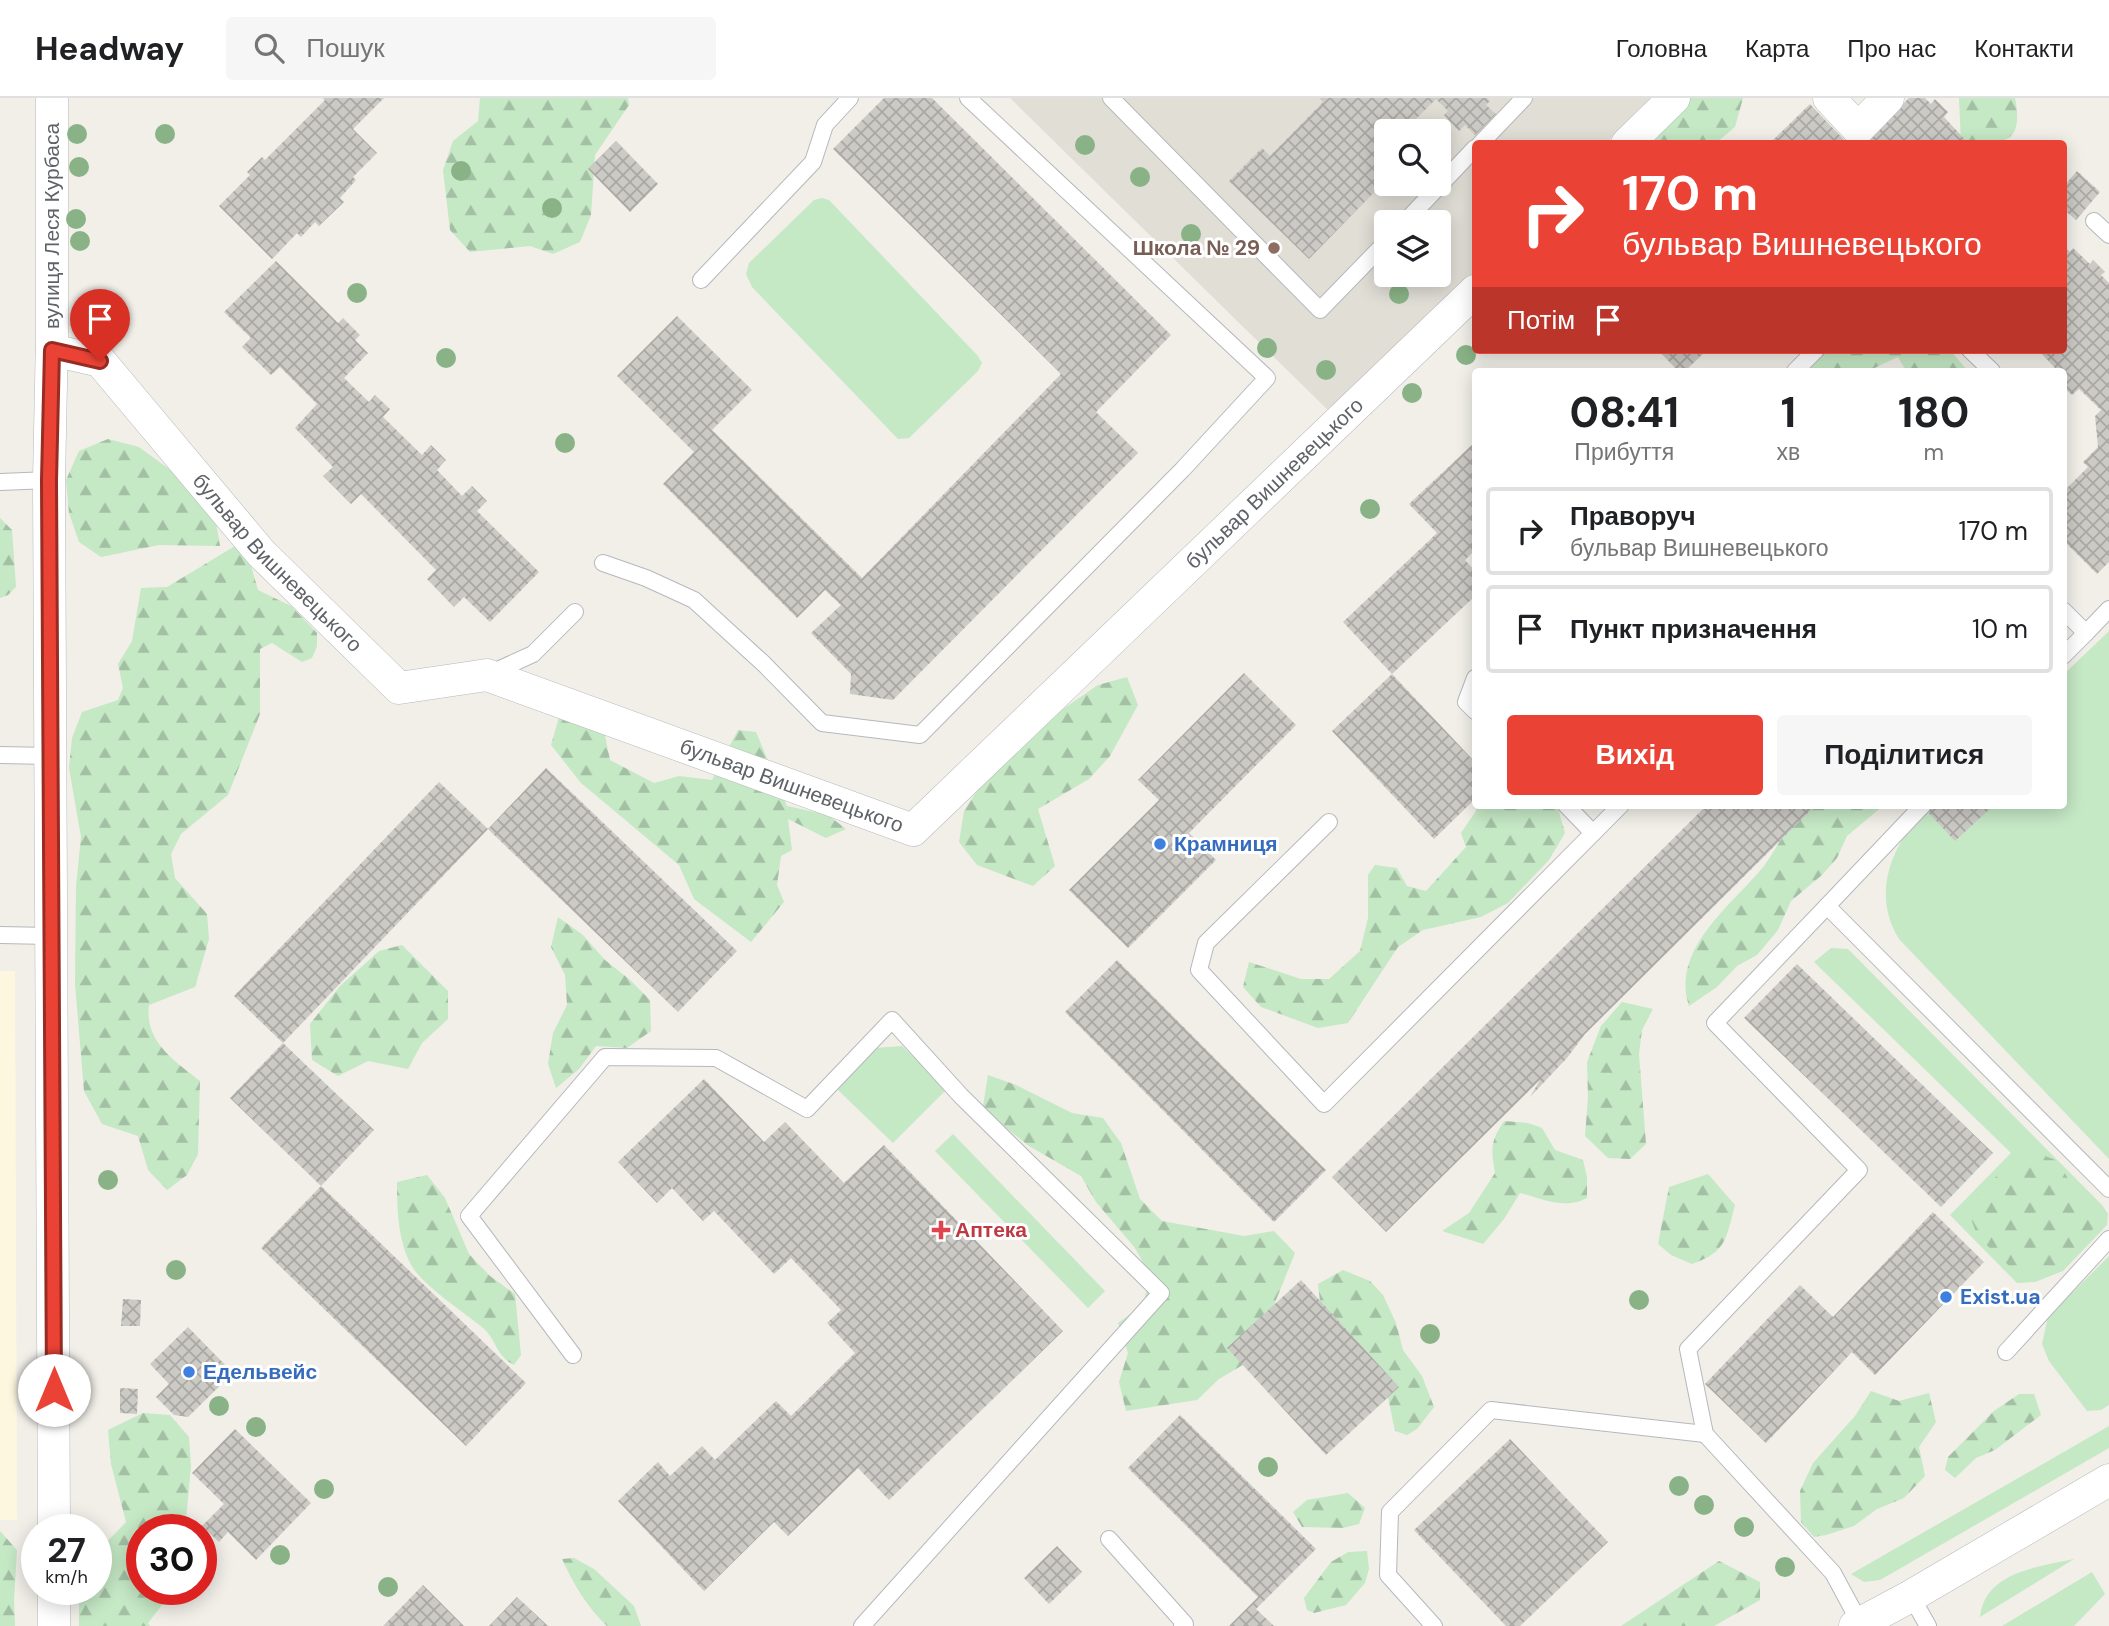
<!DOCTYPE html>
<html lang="uk">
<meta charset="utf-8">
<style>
:root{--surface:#fff;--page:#f6f6f6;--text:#202124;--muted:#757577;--line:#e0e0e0;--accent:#ea4335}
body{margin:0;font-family:"DM Sans",sans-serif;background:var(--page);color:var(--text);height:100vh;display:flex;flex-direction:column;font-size:26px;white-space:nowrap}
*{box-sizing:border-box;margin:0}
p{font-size:23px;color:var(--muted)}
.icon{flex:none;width:38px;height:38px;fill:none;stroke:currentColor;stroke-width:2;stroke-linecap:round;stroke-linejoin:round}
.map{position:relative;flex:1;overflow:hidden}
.side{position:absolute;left:1472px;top:270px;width:595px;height:441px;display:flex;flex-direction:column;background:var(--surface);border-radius:7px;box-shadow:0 4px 18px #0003}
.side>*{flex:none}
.guide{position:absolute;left:1472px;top:42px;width:595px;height:214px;border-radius:7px;box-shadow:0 4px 18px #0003;background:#ea4335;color:#fff;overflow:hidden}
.buttons{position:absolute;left:1374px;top:21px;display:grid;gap:14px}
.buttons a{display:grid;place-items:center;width:77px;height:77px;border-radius:7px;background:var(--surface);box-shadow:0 4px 18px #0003;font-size:35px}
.speed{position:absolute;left:21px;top:1416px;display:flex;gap:14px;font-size:35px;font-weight:700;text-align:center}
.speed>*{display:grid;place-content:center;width:91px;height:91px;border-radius:50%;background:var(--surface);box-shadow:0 4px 18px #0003;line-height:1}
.speed small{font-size:18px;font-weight:400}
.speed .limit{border:10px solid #d22;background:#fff;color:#111}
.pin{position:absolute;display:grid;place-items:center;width:60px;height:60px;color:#fff;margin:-72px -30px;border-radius:50% 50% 50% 0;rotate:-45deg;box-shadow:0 0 7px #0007}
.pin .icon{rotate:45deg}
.me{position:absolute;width:77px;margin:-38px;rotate:0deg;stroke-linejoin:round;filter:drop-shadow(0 0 5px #0008)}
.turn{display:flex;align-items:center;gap:24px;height:147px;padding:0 35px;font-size:32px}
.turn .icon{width:91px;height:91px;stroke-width:2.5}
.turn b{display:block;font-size:49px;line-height:60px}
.then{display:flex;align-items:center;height:66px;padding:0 35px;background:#0003;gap:14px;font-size:26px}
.eta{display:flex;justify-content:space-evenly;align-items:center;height:119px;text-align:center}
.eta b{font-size:42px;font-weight:700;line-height:49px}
.primary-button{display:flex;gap:14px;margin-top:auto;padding:14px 35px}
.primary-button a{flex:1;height:80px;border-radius:7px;background:var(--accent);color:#fff;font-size:28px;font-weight:700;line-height:80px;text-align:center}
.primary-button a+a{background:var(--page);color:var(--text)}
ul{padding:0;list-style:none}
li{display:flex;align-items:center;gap:21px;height:88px;margin:0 14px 10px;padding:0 21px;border:4px solid var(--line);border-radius:7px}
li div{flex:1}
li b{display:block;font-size:26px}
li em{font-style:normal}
header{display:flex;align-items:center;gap:42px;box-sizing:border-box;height:98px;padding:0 35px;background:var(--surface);border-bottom:2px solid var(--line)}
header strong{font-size:33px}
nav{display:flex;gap:38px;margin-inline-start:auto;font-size:24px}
.search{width:490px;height:63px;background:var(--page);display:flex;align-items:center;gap:18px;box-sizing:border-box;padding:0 24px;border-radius:7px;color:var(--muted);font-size:26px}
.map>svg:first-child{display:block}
.commercial{fill:#fef7e0}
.education{fill:#e1ded6;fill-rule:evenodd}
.grass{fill:#c5e8c5}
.forest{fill:url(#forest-firs)}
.building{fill:url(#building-cross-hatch)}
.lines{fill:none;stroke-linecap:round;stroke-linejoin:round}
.lane-casing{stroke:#b5b8bc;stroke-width:18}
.street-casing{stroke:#b5b8bc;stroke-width:33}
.lane{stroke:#fff;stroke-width:16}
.street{stroke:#fff;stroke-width:32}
.tree{fill:#89b387}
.route-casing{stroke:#982c22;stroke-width:18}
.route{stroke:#ea4335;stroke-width:12}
.education-dot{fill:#8d6e63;stroke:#fff;stroke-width:2.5}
.shop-dot{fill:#3f7fe0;stroke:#fff;stroke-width:2.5}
.health-dot{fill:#e0444e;stroke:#fff;stroke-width:2.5}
.labels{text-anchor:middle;stroke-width:6;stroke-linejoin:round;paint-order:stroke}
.street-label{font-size:21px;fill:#5f6368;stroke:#fff}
.education-label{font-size:21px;font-weight:bold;fill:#785e54;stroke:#fff;text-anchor:end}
.shop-label{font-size:21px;font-weight:bold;fill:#366cbe;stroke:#fff;text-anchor:start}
.health-label{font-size:21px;font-weight:bold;fill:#be3a42;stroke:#fff;text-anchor:start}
</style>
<header>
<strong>Headway</strong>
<div class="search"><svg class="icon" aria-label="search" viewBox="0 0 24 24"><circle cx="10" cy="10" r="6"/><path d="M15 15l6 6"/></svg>Пошук</div>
<nav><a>Головна</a><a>Карта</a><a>Про нас</a><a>Контакти</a></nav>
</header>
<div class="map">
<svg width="2109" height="1528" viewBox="0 0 2109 1528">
<defs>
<pattern id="forest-firs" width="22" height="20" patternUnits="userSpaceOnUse" patternTransform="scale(1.75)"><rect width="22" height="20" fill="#c5e8c5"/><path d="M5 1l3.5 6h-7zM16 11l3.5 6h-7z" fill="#a3c0a4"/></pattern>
<pattern id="building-cross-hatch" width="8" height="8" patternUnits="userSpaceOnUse" patternTransform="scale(1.75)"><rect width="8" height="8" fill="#cccac5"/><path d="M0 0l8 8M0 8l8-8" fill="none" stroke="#a9a8a4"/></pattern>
</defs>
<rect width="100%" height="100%" fill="#f1efe8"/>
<polygon class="commercial" points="0,873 15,873 17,1422 0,1422"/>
<path class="education" d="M1010,0H1651L1606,45L1475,46V176L1334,318ZM1386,33H1438V86H1386ZM1386,124H1438V177H1386Z"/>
<g class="grass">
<polygon points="822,100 829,102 977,257 982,265 978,273 909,340 898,341 752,189 746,176 749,165 814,102"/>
<path d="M2109,533V1061L1899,841C1870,794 1893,743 1930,707H2063V577Z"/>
<polygon points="1831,850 1848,851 2102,1107 2108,1116 2107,1127 2063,1173 2035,1184 2017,1185 1950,1117 2011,1055 1814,864"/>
<polygon points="902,948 947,991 893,1045 837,991 875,950"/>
<polygon points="953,1036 1105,1193 1088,1210 935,1053"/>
<polygon points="2109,1158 2109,1307 2101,1312 2087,1313 2049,1263 2042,1246 2048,1219"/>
<polygon points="2109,1328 2109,1350 1880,1482 1864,1484 1851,1476"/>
<path d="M2074,1461L1980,1519C1985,1474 2037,1469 2074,1461Z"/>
<polygon points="2092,1474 2105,1496 2074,1528 2002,1528"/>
</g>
<g class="forest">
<polygon points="480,0 628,0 629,7 595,57 591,117 580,144 553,156 530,148 470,154 450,132 443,72 453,43 478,23"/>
<polygon points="1665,0 1743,0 1735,29 1716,45 1642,46"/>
<path d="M1959,0H2015C2025,51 1999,45 1961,45Z"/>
<polygon points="1814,252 1950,252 1968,273 1906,273 1898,259 1868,273 1806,273"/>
<polygon points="108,341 139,349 173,374 215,418 220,448 159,447 101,459 79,444 69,415 66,382 79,353"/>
<polygon points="0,420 12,432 16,489 8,497 0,500"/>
<path d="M235,448L247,454L258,492L291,508L317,535V548L312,560L302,564L272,545L260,551V616L228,697L181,736L171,756L175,780L207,816L209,841L195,889L149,907C144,944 175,963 200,983L198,1056L187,1077L167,1092L148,1072L138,1038L102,1026L84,993L75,886L76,789L81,739L69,670L72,640L82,614L118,602L123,590L118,566L132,543L141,490L167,489Z"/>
<polygon points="1127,579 1138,607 1110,658 1089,681 1038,711 1055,768 1033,788 977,767 959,744 964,713 981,687 1047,622 1098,587"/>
<polygon points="561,612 602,623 610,662 654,685 679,678 712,682 738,632 756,634 787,708 828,717 846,731 826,740 788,721 792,752 781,758 777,787 784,804 751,844 694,801 679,767 581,685 551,647"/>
<polygon points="1480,707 1557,707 1565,735 1549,762 1508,805 1481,819 1423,832 1398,849 1348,925 1318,930 1261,909 1243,889 1249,864 1301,881 1329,881 1360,853 1368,820 1368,777 1375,767 1397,770 1407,788 1426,793 1466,749 1461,735"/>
<path d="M1810,707H1884L1847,738L1837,760L1822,777L1791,803L1778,832L1757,857L1737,868L1717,889L1689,908C1670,851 1733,806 1764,768C1771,759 1776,749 1782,740C1791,729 1801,718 1810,707Z"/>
<polygon points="558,819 583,837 605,862 629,881 650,902 651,933 627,950 596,948 579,971 556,990 548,966 553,935 567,907 565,877 551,849"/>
<polygon points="402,847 448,893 448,921 422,945 408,971 368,963 338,978 312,962 310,926 340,888 379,853"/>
<polygon points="1622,904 1653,911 1642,932 1639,956 1646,1046 1630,1061 1608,1060 1585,1038 1588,999 1587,964 1601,928"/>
<polygon points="988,977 1016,987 1072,1015 1103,1020 1121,1045 1140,1101 1162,1123 1244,1138 1274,1133 1295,1155 1272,1212 1246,1265 1219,1281 1197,1302 1126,1313 1119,1284 1128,1255 1118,1225 1143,1207 1150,1177 1135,1150 1096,1104 1081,1078 1029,1048 1005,1029 983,1008"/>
<path d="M1504,1023L1528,1025L1542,1030L1555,1052L1583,1062L1587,1079V1100C1565,1112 1543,1101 1520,1095L1504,1121L1483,1146L1442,1133L1469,1115L1495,1075C1491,1051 1490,1044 1504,1023Z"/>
<path d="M2040,1056L2058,1063L2075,1093L2092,1106L2096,1125L2084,1147L2057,1168L2018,1176L1978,1139L1968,1113C1984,1080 2008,1070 2040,1056Z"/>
<path d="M1708,1076L1735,1107C1726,1140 1727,1154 1692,1166L1671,1157L1658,1146L1669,1089Z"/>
<path d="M427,1077L445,1100L469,1156L490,1178L515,1196L521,1257L514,1267C495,1257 497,1242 483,1230C465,1215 430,1192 416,1174C398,1151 397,1112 397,1084Z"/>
<polygon points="1343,1172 1370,1183 1383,1197 1396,1225 1403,1252 1422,1278 1434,1309 1417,1331 1407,1337 1395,1333 1387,1295 1321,1212 1318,1186"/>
<polygon points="1871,1293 1899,1303 1929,1295 1936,1324 1919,1349 1925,1378 1904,1400 1877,1411 1854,1428 1826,1437 1814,1439 1801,1424 1800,1393 1813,1365 1855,1318"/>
<polygon points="2019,1296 2034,1296 2041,1317 1995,1352 1976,1360 1955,1380 1945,1372 1948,1359 1994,1313"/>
<polygon points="143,1315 170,1317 189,1339 191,1369 185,1431 142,1432 142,1491 169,1491 165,1503 148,1525 150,1528 79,1528 79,1491 96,1491 96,1455 126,1424 111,1366 108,1332"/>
<polygon points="1348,1395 1365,1410 1359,1426 1343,1430 1302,1429 1293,1414 1307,1402"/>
<polygon points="0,1433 17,1452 14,1502 15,1528 0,1528"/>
<polygon points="1367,1453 1369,1471 1365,1485 1346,1507 1314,1515 1307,1512 1304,1500 1331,1464 1348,1454"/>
<path d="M574,1460L594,1471L634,1508L641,1528H607C586,1508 574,1487 562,1461Z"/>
<polygon points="1719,1463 1760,1484 1760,1502 1714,1528 1621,1528"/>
</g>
<g class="building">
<polygon points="323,0 384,0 353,31 377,55 353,79 356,82 340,100 344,104 319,128 315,124 301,139 297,135 272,161 219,108 250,77 247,74 262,59 265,62 325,2"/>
<polygon points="884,0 932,0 1171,237 1096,314 1138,355 893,602 850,596 851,576 811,535 841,507 830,497 825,492 797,520 663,386 694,354 617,278 677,218 752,292 712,332 862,480 1061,276 833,51"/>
<polygon points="1319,0 1487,0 1490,3 1486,7 1496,16 1475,37 1465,27 1459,33 1444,17 1448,13 1436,1 1404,33 1386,33 1386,52 1379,59 1386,67 1386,82 1309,161 1229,83 1262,50 1270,58 1323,4"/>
<polygon points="1909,0 1925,0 1931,6 1935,1 1948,14 1944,19 1969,46 1863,46"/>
<polygon points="1810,6 1848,46 1769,46"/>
<polygon points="616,43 658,86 630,114 588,71"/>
<polygon points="2077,73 2100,94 2076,122 2063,111 2063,89"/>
<polygon points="2063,147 2070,154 2073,150 2090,166 2093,162 2105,174 2101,177 2109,185 2109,464 2097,476 2063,442 2063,394 2088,369 2083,364 2098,349 2095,318 2101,312 2079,291 2072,297 2063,289 2063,273 2052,273 2055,270 2038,252 2063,252"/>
<polygon points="276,163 338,225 343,220 360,237 355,242 368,255 344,280 369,304 375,297 390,311 383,319 422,357 431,347 446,362 437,372 462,398 472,388 487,403 477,413 539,474 490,524 464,499 454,509 427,481 436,472 361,396 351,406 323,378 333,369 295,330 317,306 280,269 271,277 242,249 251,240 224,214"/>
<polygon points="1658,252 1707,252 1685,273 1678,273"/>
<polygon points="1475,344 1475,452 1465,462 1475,473 1475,498 1392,576 1343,524 1437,435 1409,406"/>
<polygon points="1244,575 1296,627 1189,735 1216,762 1128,850 1069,792 1159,702 1138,682"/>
<polygon points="1392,576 1475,664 1475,701 1434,741 1332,633"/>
<polygon points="546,670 737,853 678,914 488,731 283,945 234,898 439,684 488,731"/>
<polygon points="1707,707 1816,707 1585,936 1567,960 1530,999 1540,982 1386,1134 1332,1079"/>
<polygon points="1933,707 1994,707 1955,743 1927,713"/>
<polygon points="1117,862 1326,1072 1274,1124 1065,914"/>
<polygon points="1797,866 1993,1055 1941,1109 1744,920"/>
<polygon points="283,945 374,1032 321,1088 230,1000"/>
<polygon points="704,981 764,1044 785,1024 844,1085 884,1047 1063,1233 889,1402 858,1370 788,1438 774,1424 704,1493 618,1403 658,1364 670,1378 702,1348 715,1362 776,1303 791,1318 855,1255 827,1225 841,1212 791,1160 774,1176 714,1113 703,1123 672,1090 657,1105 618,1064"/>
<polygon points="321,1088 526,1285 466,1348 261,1150"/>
<polygon points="1933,1114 1984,1164 1875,1277 1852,1254 1766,1345 1705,1286 1800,1187 1833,1219"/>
<polygon points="1301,1182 1399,1289 1326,1357 1227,1250"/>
<polygon points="123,1201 141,1202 140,1228 121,1228"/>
<polygon points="188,1229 233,1275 188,1319 174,1317 156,1299 169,1286 150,1266"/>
<polygon points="120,1290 138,1291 137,1316 120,1315"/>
<polygon points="1180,1317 1316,1451 1256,1511 1274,1528 1229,1528 1258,1499 1128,1370"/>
<polygon points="235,1331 311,1405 256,1462 228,1434 219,1444 202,1428 224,1406 192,1375"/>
<polygon points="1510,1341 1608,1444 1520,1528 1506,1528 1414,1432"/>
<polygon points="1057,1448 1082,1474 1049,1506 1024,1480"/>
<polygon points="423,1487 464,1528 383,1528"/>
<polygon points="517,1499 548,1528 489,1528"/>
</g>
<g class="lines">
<defs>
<g id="lane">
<polyline points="1111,0 1320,212 1386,144"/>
<polyline points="1480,46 1524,0"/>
<polyline points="2094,123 2109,137"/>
<polyline points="1405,124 1475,50"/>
<polyline points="701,182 813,64 825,27 850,0"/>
<polyline points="1970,252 1992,273"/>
<polyline points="1795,273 1816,252"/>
<polyline points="0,384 49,382"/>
<polyline points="603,465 646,480 694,502 764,566 822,625 920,637 1183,371 1267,280 968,0"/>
<polyline points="2063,512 2086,535 2063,558"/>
<polyline points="2086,535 2109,511"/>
<polyline points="487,577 533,556 575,514"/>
<polyline points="1475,580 1466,604 1475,613"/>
<polyline points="0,657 50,658"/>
<polyline points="1566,707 1593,735"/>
<polyline points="1923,707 1827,808 2109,1091"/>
<polyline points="1329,724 1206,845 1199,872 1324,1006 1621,707"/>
<polyline points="1827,808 1715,925 1859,1072 1688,1251 1705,1336 1833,1475 1860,1525"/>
<polyline points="0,837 51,838"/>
<polyline points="2006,1254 2109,1141"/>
<polyline points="573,1257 469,1118 605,959 716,960 807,1011 892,922 961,998 1161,1195 862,1528"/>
<polyline points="1109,1441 1185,1526 1182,1528"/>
<polyline points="1911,1498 1928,1528"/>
<polyline points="1434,1528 1388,1477 1390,1414 1491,1312 1705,1336"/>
</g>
<g id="street">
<polyline points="52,0 52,238 49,382 54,1432"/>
<polyline points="1829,0 1858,31 1888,0"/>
<polyline points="1627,46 1674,0"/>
<path id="s1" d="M52,252L100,263L261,455L399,590L487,577L913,732L1475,193"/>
<polyline points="54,1491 54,1528"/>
<polyline points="1855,1528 1911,1498 2109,1382"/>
</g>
</defs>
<use href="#lane" class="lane-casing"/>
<use href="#street" class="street-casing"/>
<use href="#lane" class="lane"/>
<use href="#street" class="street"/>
</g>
<g class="tree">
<circle cx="77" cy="36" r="10"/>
<circle cx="165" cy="36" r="10"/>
<circle cx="1085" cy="47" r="10"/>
<circle cx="79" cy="69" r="10"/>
<circle cx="461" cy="73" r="10"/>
<circle cx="1140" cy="79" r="10"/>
<circle cx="552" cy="110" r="10"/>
<circle cx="76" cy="121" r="10"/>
<circle cx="1191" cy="136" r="10"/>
<circle cx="80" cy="143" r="10"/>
<circle cx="357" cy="195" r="10"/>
<circle cx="1399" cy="196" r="10"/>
<circle cx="1267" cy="250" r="10"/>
<circle cx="1466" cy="257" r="10"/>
<circle cx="446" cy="260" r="10"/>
<circle cx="1326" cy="272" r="10"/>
<circle cx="1412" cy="295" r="10"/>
<circle cx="565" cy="345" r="10"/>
<circle cx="1370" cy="411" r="10"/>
<circle cx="108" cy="1082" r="10"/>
<circle cx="176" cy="1172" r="10"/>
<circle cx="1639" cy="1202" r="10"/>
<circle cx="1430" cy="1236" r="10"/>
<circle cx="219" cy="1308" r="10"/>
<circle cx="256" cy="1329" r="10"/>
<circle cx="1268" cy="1369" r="10"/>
<circle cx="1679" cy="1388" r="10"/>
<circle cx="324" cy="1391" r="10"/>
<circle cx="1704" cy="1407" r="10"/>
<circle cx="1744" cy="1429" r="10"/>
<circle cx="280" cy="1457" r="10"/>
<circle cx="1785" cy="1469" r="10"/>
<circle cx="388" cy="1489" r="10"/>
</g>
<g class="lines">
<defs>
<polyline id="route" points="54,1292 49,382 52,252 100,263"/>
</defs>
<use href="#route" class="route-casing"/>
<use href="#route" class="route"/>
</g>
<circle class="education-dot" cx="1274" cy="150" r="7"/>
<g class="shop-dot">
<circle cx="1160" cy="746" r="7"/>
<circle cx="1946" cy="1199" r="7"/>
<circle cx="189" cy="1274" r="7"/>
</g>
<path class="health-dot" d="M937.5 1121.5h7v7h7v7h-7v7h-7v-7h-7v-7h7z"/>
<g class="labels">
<g class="street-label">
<text transform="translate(52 128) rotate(-90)" y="7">вулиця Леся Курбаса</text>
<text dy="7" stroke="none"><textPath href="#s1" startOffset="1536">бульвар Вишневецького</textPath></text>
<text dy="7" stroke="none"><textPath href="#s1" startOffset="318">бульвар Вишневецького</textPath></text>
<text dy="7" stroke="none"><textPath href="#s1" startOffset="906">бульвар Вишневецького</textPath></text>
</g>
<g class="education-label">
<text x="1260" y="157">Школа № 29</text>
</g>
<g class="shop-label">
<text x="1174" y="753">Крамниця</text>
<text x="1960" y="1206">Exist.ua</text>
<text x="203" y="1281">Едельвейс</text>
</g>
<g class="health-label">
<text x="955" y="1139">Аптека</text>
</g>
</g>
</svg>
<div class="buttons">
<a><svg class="icon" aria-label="search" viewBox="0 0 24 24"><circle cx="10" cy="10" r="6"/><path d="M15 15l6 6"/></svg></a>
<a><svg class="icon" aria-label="layers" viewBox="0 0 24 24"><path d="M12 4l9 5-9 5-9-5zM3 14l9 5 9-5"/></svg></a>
</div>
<div class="speed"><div>27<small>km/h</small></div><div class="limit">30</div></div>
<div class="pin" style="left:100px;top:263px;background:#d93025"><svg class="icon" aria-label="arrive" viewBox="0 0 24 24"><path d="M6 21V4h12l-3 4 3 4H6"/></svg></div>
<svg class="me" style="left:54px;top:1292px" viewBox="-20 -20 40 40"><circle r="19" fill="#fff"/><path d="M0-13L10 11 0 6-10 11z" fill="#ea4335"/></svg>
<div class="guide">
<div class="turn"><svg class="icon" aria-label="right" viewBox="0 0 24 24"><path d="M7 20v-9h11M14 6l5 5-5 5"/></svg><div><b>170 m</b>бульвар Вишневецького</div></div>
<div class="then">Потім<svg class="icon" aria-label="arrive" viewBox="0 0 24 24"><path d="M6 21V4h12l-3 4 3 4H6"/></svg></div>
</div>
<section class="side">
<div class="eta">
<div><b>08:41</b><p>Прибуття</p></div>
<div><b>1</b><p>хв</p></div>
<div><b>180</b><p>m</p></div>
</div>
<ul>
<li><svg class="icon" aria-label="right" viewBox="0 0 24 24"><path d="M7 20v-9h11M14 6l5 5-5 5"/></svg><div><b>Праворуч</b><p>бульвар Вишневецького</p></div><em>170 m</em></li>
<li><svg class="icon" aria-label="arrive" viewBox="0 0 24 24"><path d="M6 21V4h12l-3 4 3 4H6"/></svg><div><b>Пункт призначення</b></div><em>10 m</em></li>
</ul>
<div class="primary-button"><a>Вихід</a><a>Поділитися</a></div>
</section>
</div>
